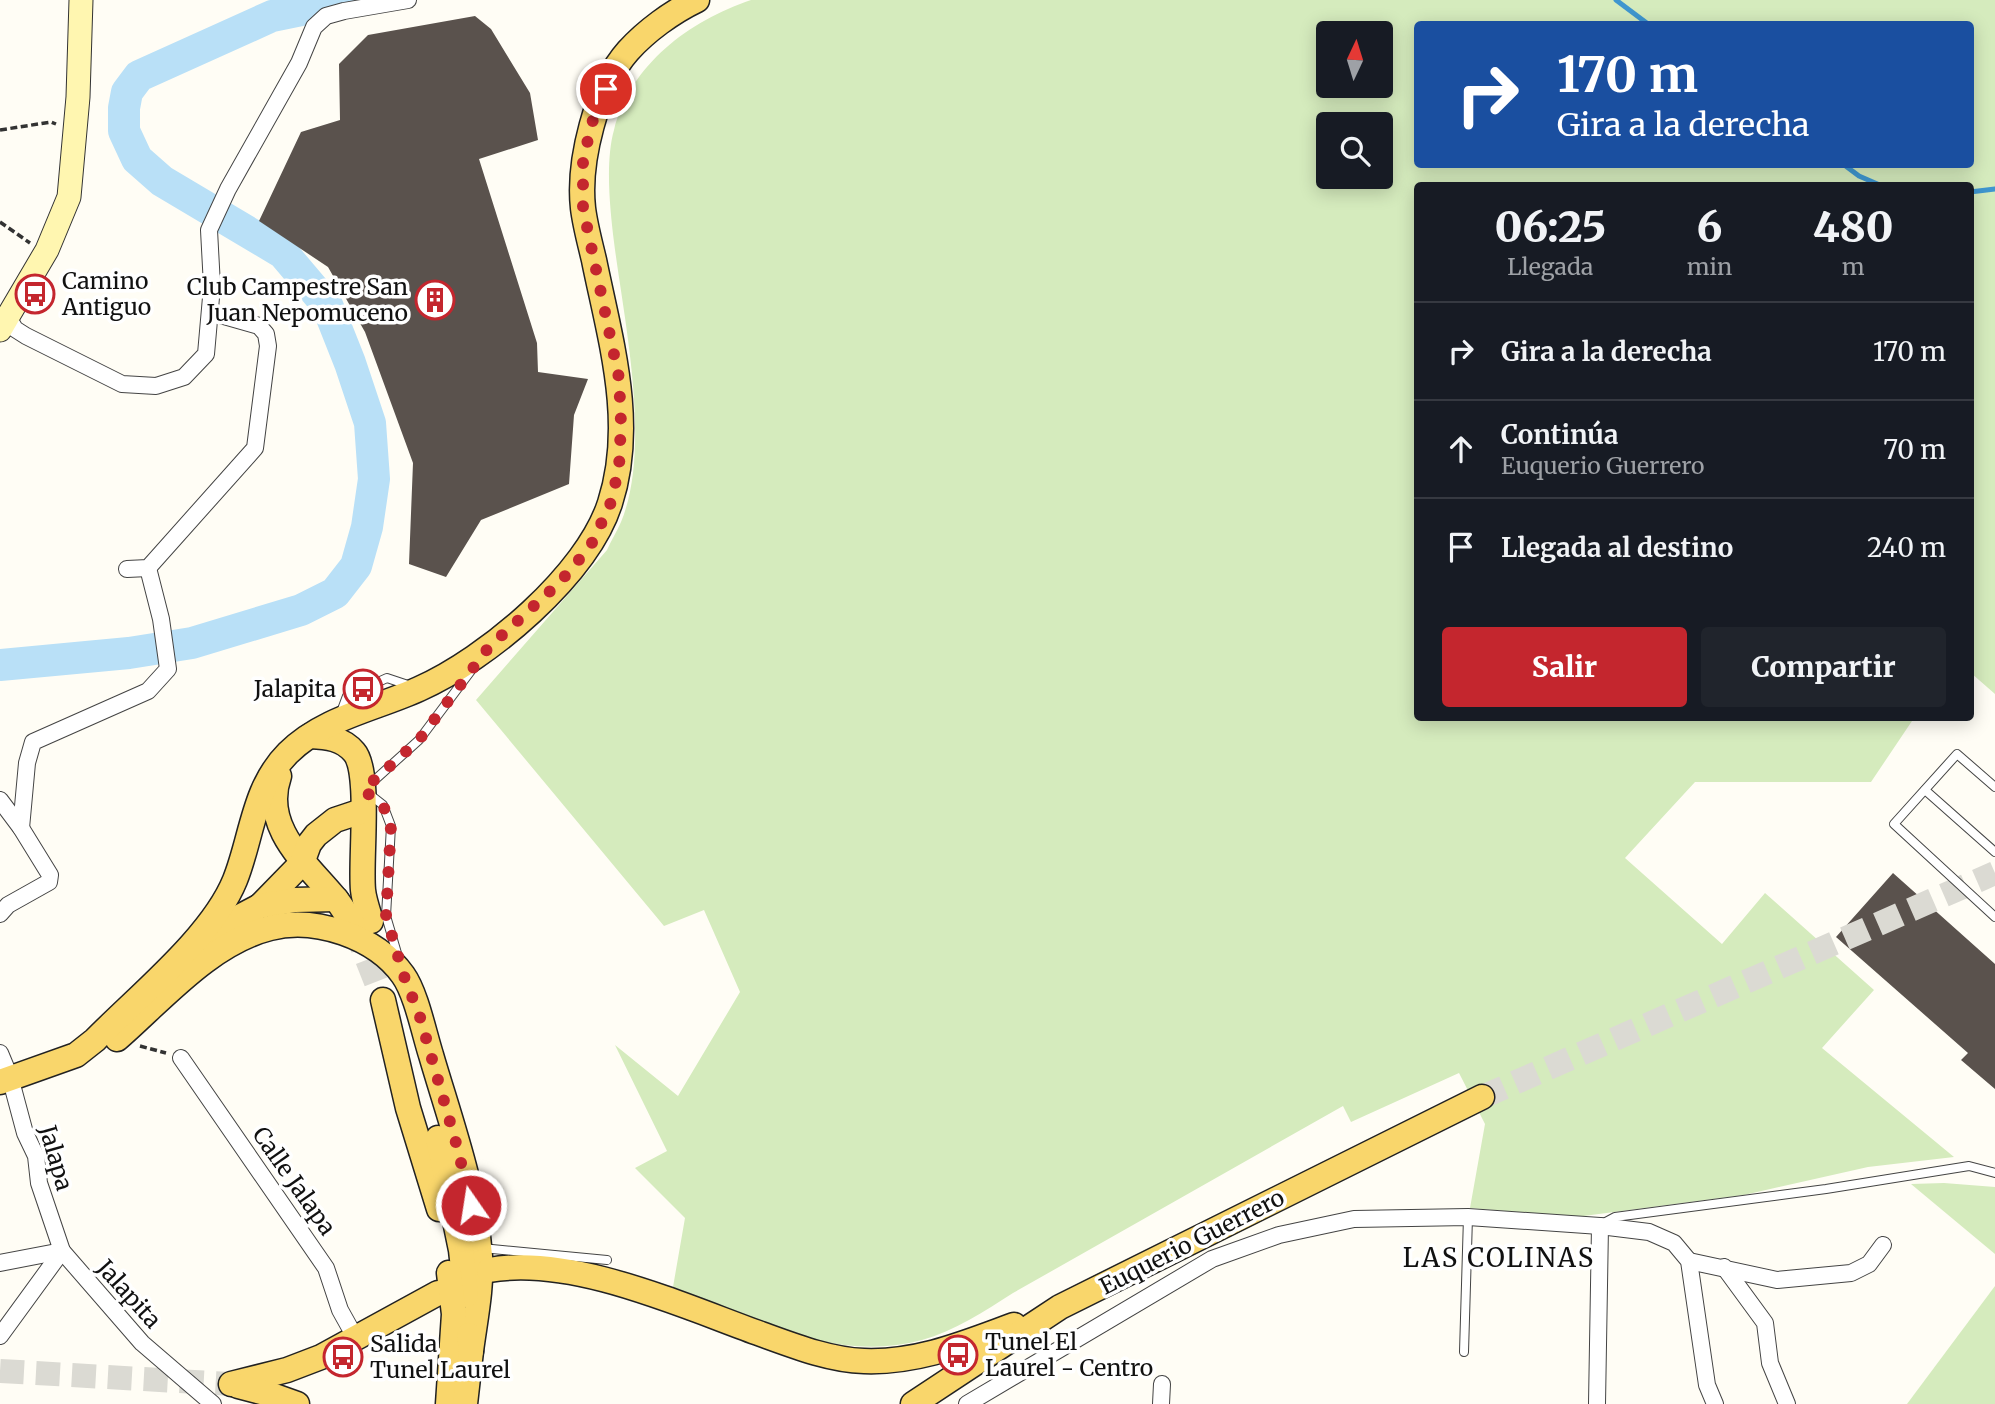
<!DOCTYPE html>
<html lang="es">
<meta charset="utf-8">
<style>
:root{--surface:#171b24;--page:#20242c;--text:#f1f3f6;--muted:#9ea1a6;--line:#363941;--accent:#c4262e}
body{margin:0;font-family:Merriweather,serif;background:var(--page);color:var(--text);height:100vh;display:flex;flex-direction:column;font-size:26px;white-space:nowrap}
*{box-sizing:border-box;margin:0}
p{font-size:23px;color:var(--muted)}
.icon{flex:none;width:38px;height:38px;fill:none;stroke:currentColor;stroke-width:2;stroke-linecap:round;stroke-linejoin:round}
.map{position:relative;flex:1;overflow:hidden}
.panel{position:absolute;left:1414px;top:182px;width:560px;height:539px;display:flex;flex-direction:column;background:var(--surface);border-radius:7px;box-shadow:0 4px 18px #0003}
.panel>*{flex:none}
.hud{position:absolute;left:1414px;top:21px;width:560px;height:147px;border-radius:7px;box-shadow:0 4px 18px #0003;background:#1a4fa0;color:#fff;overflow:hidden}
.needle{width:46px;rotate:4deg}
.buttons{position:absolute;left:1316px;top:21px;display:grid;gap:14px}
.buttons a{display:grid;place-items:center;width:77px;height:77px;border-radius:7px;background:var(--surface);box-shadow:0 4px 18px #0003;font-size:35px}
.pin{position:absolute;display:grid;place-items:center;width:60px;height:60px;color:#fff;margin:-30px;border:4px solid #fff;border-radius:50%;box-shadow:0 2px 7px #0007}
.me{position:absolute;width:77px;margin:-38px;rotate:347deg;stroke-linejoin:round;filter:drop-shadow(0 0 5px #0008)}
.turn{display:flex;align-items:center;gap:24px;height:147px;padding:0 28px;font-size:32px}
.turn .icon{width:91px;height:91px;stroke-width:2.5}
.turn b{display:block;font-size:49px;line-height:60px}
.eta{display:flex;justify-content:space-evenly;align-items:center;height:119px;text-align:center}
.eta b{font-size:42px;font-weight:800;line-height:49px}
.primary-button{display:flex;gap:14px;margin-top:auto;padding:14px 28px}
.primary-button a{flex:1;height:80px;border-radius:7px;background:var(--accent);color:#fff;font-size:28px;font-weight:800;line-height:80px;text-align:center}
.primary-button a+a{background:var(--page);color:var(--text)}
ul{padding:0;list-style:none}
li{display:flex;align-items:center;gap:21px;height:98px;padding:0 28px;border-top:2px solid var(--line)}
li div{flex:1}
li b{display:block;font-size:26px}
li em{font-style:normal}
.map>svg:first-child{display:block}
.green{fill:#d5ebbd;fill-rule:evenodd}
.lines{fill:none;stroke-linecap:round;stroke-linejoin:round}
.stream{stroke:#3f96cf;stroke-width:5}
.river{stroke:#b9e0f7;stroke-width:32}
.building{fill:#5a524d}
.primary-tunnel{stroke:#dbdad3;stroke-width:24;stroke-dasharray:24 12;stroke-linecap:butt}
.lane-casing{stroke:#444;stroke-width:10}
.street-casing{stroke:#444;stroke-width:18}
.secondary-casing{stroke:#333;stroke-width:25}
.primary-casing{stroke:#222;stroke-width:27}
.path{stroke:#333;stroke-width:3.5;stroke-dasharray:7 3.5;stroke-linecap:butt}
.lane{stroke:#fff;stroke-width:8}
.street{stroke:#fff;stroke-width:16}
.secondary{stroke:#fff6b0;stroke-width:23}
.primary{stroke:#f9d66b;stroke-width:24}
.route{stroke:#c4262e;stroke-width:12;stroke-dasharray:0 21.6}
.labels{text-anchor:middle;stroke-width:7;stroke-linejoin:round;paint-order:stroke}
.poi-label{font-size:23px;fill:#111;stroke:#fff;text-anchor:start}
.street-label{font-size:23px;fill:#111;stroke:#fff}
.quarter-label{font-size:26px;letter-spacing:2px;fill:#111;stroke:#fff}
</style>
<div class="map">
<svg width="1995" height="1404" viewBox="0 0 1995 1404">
<rect width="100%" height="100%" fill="#fffdf5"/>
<g class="green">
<path d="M751,0H1995V694L1971,673L1970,186H1418V718H1914L1871,782H1695L1625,858L1722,944L1765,893L1874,990L1822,1048L1954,1157L1868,1167L1744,1195L1576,1217L1470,1208L1485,1124L1459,1073L1351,1122L1343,1106L1013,1293C985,1311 954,1331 922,1340C835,1364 752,1318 673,1287L685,1218L635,1168L667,1151L615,1045L678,1096L740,992L704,910L664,926L476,700L607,550C611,541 617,531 621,522C652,447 624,321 614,242C610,209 605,162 614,130C631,64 689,21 751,0ZM1418,24H1970V164H1418ZM1328,33H1381V86H1328ZM1328,124H1381V177H1328Z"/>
<polygon points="1944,1183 1995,1187 1995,1254 1911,1184"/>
<polygon points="1995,1286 1995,1404 1907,1404"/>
</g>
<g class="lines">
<g class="stream">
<polyline points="1616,0 1648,24"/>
<polyline points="1843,164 1859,176 1882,186"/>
<polyline points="1970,192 1995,189"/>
</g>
<polyline class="river" points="0,665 129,653 192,643 301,610 335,593 356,566 367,527 374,479 370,423 350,363 327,305 283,253 162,181 137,159 124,131 124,108 127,92 139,76 272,16 350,0"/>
</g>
<g class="building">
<polygon points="475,16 491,29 530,93 538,140 479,159 537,343 538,372 588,379 574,415 569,484 481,520 446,577 409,564 413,463 365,332 328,267 259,221 301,132 340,120 339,64 368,35"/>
<polygon points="1893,873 1995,964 1995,1089 1961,1060 1968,1053 1836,937"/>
</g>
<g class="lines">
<g class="primary-tunnel">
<polyline points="354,926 383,1000"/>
<polyline points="1482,1097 1995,873"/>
<polyline points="0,1371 231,1384"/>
</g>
<defs>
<g id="lane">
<polyline points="340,715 347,696 387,678 411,686"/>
<polyline points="368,786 419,740 473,668"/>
<polyline points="1995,787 1957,754 1894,824 1995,917"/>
<polyline points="1925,790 1995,852"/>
<polyline points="369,794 383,805 391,826 386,916 399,960"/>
<polyline points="1602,1224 1615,1217 1826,1189 1969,1166 1995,1173"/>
<polyline points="482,1248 607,1260"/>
<polyline points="1464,1352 1468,1217"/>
</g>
<g id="street">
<polyline points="8,317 15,329 26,336 122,384 156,386 184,377 206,354 212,286 209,230 228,189 299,63 314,27 326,16 344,11 408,0"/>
<polyline points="127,569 148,568 255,448 268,346 266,334 259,326 210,312"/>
<polyline points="0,800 21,828 50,875 49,882 8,905 0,914"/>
<polyline points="21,828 27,763 33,742 148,691 168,669 161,619 148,568"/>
<polyline points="0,1053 10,1077 25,1133 36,1156 39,1183 62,1251 0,1336"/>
<polyline points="181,1058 326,1268 340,1310 355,1337"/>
<polyline points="1689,1261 1777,1280 1851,1273 1869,1264 1883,1245"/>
<polyline points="0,1263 62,1251 142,1343 213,1404"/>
<polyline points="1724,1267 1765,1323 1770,1363 1787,1404"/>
<polyline points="967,1404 1212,1259 1279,1235 1354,1219 1468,1217 1600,1226 1649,1232 1674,1243 1689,1261 1707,1385 1715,1404"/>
<polyline points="1161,1404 1162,1384"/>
<polyline points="1597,1404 1600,1226"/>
</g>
<polyline id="secondary" points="0,330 47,250 69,197 78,97 81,0"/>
<g id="primary">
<path d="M310,736C327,737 342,738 354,752C371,771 360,859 363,890C364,900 368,911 371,921"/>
<path d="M279,776C261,827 306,863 335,898C342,906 347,916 353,925"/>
<polyline points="260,906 302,863 309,844 316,835 335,820 362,811"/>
<polyline points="201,937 260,906 295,900 336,899"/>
<polyline points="383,1000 408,1108 439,1209"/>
<path d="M117,1039C162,1000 210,943 270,928C315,916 376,937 403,975C416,993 424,1033 431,1055C450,1120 475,1188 480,1256C482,1288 475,1320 471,1351"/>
<path d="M0,1082L76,1055L95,1040C138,996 212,937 235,880C252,838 253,788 288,753C323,718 375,709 419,689C487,659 587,575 610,503C636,423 610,339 594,260C590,243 585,225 583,208C578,162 596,87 628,51C646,31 672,12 697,0"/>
<polyline points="438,1138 461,1250 466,1295"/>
<path d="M489,1270C572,1255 683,1306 761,1334C794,1346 830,1360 864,1361C918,1363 965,1343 1014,1325"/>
<polyline points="231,1384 287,1370 321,1357 438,1293"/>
<polyline points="238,1386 269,1394 297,1404"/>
<polyline points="448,1404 454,1314 449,1273"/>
<polyline points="465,1404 471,1351 469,1335"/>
<polyline points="913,1404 1060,1307 1482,1097"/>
</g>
</defs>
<use href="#lane" class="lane-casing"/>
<use href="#street" class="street-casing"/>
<use href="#secondary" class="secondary-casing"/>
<use href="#primary" class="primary-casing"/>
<g class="path">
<polyline points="0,130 51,122 56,124"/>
<polyline points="0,222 30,243"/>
<polyline points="140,1046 166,1053"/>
</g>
<use href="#lane" class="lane"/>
<use href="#street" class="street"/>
<use href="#secondary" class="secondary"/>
<use href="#primary" class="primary"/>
</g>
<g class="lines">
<polyline class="route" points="471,1205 458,1150 420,1017 404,976 386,916 391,826 383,805 363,790 419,740 489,647 559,583 590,547 610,505 619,468 621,423 619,378 583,208 583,163 591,125 606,89"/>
</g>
<defs>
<symbol id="bus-ring" viewBox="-11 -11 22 22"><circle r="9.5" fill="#fff" stroke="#c4262e" stroke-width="1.5"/><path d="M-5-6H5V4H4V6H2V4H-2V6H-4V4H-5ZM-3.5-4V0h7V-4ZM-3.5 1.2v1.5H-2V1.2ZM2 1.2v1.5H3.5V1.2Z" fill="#c4262e"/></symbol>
<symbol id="building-ring" viewBox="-11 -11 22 22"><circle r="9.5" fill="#fff" stroke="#c4262e" stroke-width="1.5"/><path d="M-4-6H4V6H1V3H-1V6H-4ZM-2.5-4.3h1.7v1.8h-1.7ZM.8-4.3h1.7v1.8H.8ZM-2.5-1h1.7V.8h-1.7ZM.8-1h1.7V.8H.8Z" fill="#c4262e"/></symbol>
</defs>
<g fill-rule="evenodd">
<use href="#bus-ring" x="13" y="272" width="44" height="44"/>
<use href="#building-ring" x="413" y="278" width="44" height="44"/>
<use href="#bus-ring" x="341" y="667" width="44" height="44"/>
<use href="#bus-ring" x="936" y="1333" width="44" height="44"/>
<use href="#bus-ring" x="321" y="1335" width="44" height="44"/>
</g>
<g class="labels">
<g class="poi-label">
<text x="62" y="289">Camino<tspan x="62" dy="26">Antiguo</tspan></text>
<text x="408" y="295" text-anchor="end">Club Campestre San<tspan x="408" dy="26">Juan Nepomuceno</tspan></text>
<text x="336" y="697" text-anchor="end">Jalapita</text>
<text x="985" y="1350">Tunel El<tspan x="985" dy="26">Laurel - Centro</tspan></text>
<text x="370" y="1352">Salida<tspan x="370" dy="26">Tunel Laurel</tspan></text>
</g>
<g class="street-label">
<text transform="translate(56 1158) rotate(74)" y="8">Jalapa</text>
<text transform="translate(294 1181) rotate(55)" y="8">Calle Jalapa</text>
<text transform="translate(1192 1242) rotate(-27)" y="8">Euquerio Guerrero</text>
<text transform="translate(129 1294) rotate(48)" y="8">Jalapita</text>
</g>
<g class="quarter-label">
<text x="1499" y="1267">LAS COLINAS</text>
</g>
</g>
</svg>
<div class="buttons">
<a><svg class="needle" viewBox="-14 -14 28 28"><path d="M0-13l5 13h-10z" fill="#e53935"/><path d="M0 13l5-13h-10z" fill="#9ea1a6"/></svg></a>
<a><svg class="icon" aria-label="search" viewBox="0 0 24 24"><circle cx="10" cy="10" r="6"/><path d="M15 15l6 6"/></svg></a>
</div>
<div class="pin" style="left:606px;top:89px;background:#d93025"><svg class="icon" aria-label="arrive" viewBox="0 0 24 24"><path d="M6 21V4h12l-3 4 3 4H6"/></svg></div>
<svg class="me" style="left:471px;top:1205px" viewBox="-20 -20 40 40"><circle r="17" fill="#c4262e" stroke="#fff" stroke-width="3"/><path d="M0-11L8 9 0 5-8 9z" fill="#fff"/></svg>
<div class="hud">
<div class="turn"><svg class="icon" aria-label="right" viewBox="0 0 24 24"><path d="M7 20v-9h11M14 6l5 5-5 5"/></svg><div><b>170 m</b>Gira a la derecha</div></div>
</div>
<section class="panel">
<div class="eta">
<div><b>06:25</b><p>Llegada</p></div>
<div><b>6</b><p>min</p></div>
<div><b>480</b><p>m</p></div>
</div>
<ul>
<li><svg class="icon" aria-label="right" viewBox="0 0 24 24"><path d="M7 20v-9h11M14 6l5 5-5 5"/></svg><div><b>Gira a la derecha</b></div><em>170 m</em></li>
<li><svg class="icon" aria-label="ahead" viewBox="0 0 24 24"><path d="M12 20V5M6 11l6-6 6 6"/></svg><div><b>Continúa</b><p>Euquerio Guerrero</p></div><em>70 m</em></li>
<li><svg class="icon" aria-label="arrive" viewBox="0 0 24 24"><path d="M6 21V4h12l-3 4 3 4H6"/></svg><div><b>Llegada al destino</b></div><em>240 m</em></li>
</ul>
<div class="primary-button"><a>Salir</a><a>Compartir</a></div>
</section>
</div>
